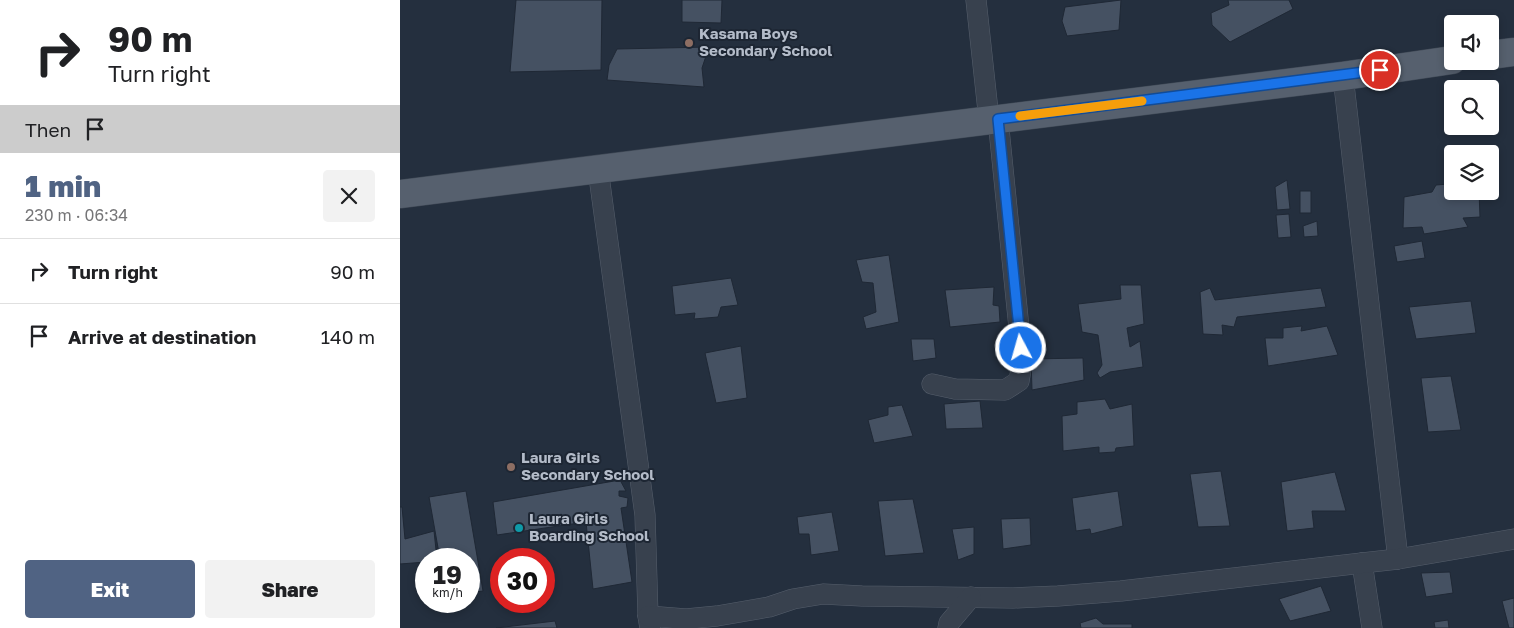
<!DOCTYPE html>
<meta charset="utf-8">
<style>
:root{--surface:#fff;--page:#f2f2f2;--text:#202124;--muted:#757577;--line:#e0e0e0;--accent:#506383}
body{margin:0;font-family:"Golos Text",sans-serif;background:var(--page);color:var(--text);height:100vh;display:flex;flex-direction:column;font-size:19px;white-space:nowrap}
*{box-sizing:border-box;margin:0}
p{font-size:16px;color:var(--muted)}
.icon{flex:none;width:28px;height:28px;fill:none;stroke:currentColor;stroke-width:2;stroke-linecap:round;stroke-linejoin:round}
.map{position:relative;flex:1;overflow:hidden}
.details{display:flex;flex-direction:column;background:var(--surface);width:400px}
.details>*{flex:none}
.top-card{background:#fff;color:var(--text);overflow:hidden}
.controls{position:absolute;left:1044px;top:15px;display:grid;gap:10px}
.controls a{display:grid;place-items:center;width:55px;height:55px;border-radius:5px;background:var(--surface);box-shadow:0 2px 8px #0003;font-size:25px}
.speed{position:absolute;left:15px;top:548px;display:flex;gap:10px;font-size:25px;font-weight:700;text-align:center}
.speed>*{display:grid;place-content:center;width:65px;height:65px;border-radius:50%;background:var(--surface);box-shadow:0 2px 8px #0003;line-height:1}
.speed small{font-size:12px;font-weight:400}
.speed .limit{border:8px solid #d22;background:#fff;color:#111}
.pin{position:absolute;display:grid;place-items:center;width:42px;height:42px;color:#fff;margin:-21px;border:2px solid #fff;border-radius:50%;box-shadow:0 1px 5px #0007}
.me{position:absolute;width:55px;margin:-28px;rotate:354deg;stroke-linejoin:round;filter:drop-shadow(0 0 4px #0008)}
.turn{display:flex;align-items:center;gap:18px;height:105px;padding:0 25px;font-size:22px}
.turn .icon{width:65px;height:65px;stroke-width:2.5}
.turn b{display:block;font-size:35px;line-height:42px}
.then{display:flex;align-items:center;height:48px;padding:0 25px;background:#0003;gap:10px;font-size:19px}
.round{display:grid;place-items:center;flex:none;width:52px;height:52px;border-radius:5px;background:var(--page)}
.summary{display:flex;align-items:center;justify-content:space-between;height:85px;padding:0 25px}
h1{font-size:30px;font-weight:800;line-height:38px;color:var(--accent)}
.action{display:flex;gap:10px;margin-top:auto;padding:10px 25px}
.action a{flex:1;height:58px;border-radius:5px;background:var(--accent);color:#fff;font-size:20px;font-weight:800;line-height:58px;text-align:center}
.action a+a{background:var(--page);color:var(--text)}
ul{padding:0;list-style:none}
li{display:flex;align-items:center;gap:15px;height:65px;padding:0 25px;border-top:1px solid var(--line)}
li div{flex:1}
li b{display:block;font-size:19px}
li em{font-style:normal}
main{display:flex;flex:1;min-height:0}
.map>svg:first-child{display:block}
.building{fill:#455162;stroke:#1f2835}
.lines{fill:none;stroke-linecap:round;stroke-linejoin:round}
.minor-casing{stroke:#565f6c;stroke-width:21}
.primary-casing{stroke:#414a57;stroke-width:29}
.minor{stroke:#38414e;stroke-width:20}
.primary{stroke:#56606e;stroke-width:28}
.route-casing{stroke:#114b97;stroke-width:12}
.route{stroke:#1a73e8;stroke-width:9}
.slow{stroke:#f59e0b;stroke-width:9}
.education-dot{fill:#8d6e63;stroke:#1d2633;stroke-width:2}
.culture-dot{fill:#0f9aa8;stroke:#1d2633;stroke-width:2}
.labels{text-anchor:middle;stroke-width:4;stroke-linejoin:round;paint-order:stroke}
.poi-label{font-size:15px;font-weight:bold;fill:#b4bcc9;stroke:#1d2633;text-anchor:start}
</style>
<main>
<section class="details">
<div class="top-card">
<div class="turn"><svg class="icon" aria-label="right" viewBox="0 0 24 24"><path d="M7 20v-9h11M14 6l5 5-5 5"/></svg><div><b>90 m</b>Turn right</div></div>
<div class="then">Then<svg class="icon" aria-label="arrive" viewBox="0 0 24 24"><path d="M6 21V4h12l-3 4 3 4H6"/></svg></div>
</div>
<div class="summary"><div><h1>1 min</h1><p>230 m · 06:34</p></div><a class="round"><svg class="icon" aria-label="close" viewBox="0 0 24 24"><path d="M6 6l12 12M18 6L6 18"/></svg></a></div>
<ul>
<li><svg class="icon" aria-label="right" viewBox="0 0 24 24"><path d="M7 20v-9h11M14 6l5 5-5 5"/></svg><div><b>Turn right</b></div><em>90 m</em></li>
<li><svg class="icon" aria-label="arrive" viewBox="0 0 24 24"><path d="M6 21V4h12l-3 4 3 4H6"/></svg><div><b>Arrive at destination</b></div><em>140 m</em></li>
</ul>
<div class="action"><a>Exit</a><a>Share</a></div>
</section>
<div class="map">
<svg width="1114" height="628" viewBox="0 0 1114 628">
<rect width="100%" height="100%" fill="#242f3e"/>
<g class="building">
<polygon points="116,0 202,0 201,70 110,72"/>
<polygon points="282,0 322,0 321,23 282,22"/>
<polygon points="721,0 719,30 667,36 662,21 665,7"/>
<polygon points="828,0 889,0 893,9 830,42 812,25 811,13 829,5"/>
<polygon points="309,47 302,68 304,87 207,80 209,65 217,49"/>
<polygon points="887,180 890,209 877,210 875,187"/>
<polygon points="1049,184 1051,195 1064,191 1079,191 1080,217 1063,218 1068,227 1024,234 1022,227 1003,228 1004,197 1032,192 1036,185"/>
<rect x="900" y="191" width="11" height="22"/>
<polygon points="889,214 891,237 878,238 876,215"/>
<polygon points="917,221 918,236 904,237 903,226"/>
<polygon points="1022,241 1025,258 997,262 994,246"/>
<polygon points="489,255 499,322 466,329 463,317 476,312 473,283 462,282 456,260"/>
<polygon points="331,278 338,305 321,307 318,317 294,319 295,313 275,315 272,286"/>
<polygon points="720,285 741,285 744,324 727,328 730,347 740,341 743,367 710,372 700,378 697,373 702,365 698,335 682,332 678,304 721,299"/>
<polygon points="594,287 593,305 599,306 600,322 550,327 545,290"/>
<polygon points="810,288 815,300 921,288 926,307 837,317 834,327 822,325 823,335 803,334 800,292"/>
<polygon points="1071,301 1076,333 1016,339 1009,307"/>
<polygon points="902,326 901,331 927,326 938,355 868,366 865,338 883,338 883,328"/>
<polygon points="511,339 534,339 536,358 513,361"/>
<polygon points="341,346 347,398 316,403 305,353"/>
<polygon points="683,358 684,380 632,390 631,359"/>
<polygon points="1051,376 1061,430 1028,432 1021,378"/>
<polygon points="705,399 710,409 732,404 734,446 716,448 715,452 699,453 699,447 663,451 662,416 677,414 677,402"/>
<polygon points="580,401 583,428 546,429 544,404"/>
<polygon points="502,405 513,436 474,443 468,420 488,415 488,407"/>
<polygon points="821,471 830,526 798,527 790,474"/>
<polygon points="935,472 946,511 912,511 914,528 887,531 881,482"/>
<polygon points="220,480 226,491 219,491 219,496 228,498 227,507 221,508 232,582 193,589 186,522 97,535 93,502"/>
<polygon points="66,491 83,591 69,593 69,559 40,559 29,497"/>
<polygon points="718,491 723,526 691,534 690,529 676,531 672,498"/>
<polygon points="513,499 524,553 485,556 478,501"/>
<polygon points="0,507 2,507 5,539 34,531 37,559 26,559 26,562 0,564"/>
<polygon points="432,512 439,551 411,555 409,534 399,534 397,517"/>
<polygon points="630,518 631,545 603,549 601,519"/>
<polygon points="574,527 574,554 558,560 552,529"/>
<polygon points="1050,572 1053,593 1026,597 1021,573"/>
<polygon points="921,586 931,611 890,621 879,599"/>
<polygon points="1114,598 1114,628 1109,628 1102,601"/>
<polygon points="696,618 703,624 732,624 732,628 681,628 680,623"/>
<polygon points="1048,620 1049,628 1035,628 1034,622"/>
<polygon points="155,621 157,628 96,628"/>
</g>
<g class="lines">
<defs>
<g id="minor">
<polyline points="576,0 589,120"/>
<polyline points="943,76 998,559"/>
<polyline points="198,169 245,515 248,616 250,628"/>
<polyline points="532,384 555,389 605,390 619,381 622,363 621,348 598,119"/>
<polyline points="962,563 972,628"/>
<polyline points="248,616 286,619 317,616 369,607 393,599 423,594 462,596 613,598 658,596 721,591 962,563 998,559 1114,539"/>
<polyline points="548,628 549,623 571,597"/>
</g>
<g id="primary">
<polyline points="1090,55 1114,52"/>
<polyline points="0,194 943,76 1052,60"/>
</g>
</defs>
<use href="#minor" class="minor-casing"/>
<use href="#primary" class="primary-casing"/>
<use href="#minor" class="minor"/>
<use href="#primary" class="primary"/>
</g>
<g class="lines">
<defs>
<polyline id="route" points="621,348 598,119 980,70"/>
</defs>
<use href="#route" class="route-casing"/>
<use href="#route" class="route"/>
<polyline class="slow" points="620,116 742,101"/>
</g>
<g class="education-dot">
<circle cx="289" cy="43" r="5"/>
<circle cx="111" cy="467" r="5"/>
</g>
<circle class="culture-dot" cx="119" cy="528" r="5"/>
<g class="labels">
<g class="poi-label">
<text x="299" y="39">Kasama Boys<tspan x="299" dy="17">Secondary School</tspan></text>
<text x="121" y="463">Laura Girls<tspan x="121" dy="17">Secondary School</tspan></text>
<text x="129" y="524">Laura Girls<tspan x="129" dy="17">Boarding School</tspan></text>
</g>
</g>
</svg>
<div class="controls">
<a><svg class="icon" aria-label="sound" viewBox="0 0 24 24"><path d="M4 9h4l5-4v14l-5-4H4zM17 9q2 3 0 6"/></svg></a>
<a><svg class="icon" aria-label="search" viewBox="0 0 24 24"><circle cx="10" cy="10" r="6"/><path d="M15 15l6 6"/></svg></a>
<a><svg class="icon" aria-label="layers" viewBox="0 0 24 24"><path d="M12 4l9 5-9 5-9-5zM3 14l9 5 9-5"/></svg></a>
</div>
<div class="speed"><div>19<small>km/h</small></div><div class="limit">30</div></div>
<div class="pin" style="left:980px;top:70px;background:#d93025"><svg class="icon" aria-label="arrive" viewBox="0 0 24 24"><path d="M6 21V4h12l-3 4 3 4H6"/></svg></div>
<svg class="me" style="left:621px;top:348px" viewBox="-20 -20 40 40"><circle r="17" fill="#1a73e8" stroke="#fff" stroke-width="3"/><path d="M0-11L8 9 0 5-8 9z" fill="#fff"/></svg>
</div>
</main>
